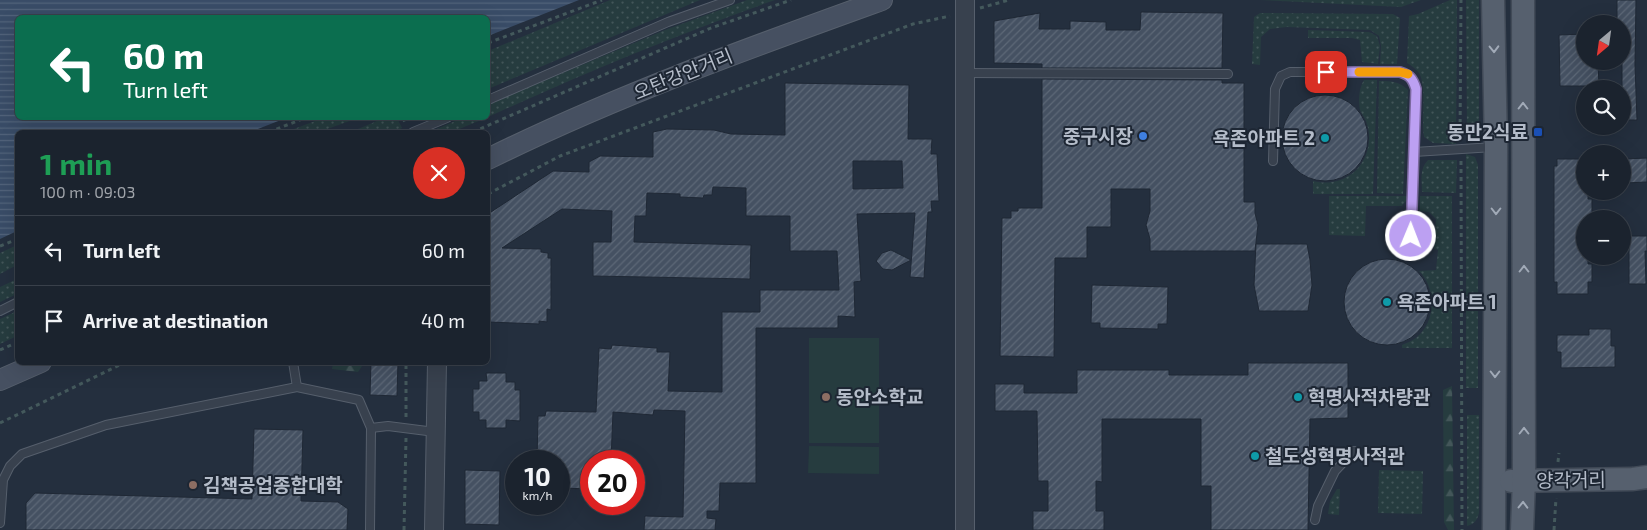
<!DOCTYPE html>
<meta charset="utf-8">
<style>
:root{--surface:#1b232e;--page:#282f3a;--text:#f1f3f6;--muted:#a0a4aa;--line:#39404a}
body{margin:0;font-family:"Exo 2","Noto Sans KR",sans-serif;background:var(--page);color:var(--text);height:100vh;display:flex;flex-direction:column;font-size:19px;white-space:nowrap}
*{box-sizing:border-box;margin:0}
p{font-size:16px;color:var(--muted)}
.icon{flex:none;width:28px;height:28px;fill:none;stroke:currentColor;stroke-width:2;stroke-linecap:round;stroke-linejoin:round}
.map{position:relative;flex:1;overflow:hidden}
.side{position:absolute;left:15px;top:130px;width:475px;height:235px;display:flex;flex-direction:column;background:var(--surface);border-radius:8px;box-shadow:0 5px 20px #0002,0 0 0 1px var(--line)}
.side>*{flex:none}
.banner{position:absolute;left:15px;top:15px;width:475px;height:105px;border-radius:8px;box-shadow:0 5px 20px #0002,0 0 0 1px var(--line);background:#0b6e4f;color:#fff;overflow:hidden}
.needle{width:32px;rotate:209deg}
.buttons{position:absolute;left:1576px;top:15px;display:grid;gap:10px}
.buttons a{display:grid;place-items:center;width:55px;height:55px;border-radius:50%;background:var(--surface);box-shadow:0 5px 20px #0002,0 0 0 1px var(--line);font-size:25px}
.speed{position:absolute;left:505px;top:450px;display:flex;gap:10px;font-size:25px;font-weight:700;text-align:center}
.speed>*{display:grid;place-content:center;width:65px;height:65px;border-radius:50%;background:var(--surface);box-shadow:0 5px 20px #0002,0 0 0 1px var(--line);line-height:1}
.speed small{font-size:12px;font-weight:400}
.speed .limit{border:8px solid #d22;background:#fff;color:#111}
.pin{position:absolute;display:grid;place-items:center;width:42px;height:42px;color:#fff;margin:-21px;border-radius:10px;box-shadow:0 2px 8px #0006}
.me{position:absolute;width:55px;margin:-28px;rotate:1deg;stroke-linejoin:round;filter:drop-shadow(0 0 4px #0008)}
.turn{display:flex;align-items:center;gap:18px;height:105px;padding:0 25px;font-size:22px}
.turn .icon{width:65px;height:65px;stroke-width:2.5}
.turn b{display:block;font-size:35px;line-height:42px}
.round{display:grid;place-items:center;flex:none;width:52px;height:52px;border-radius:26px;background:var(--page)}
.head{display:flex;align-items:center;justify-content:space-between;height:85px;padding:0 25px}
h1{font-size:30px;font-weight:700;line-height:38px;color:#1e9e55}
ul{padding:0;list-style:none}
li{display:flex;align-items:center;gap:15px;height:70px;padding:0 25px;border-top:1px solid var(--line)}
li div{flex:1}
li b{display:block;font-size:19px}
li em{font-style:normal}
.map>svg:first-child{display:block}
.grass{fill:url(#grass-dots)}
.forest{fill:url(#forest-firs)}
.park{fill:#263c3f}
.water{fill:url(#water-rules)}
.building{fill:url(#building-hatch);stroke:#1f2835;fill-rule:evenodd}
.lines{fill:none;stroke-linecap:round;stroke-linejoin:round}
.service-casing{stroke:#565f6c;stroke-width:10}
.tertiary-casing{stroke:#565f6c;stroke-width:20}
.secondary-casing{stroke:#565f6c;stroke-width:22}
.primary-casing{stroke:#414a57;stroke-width:25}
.path{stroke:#44595c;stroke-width:3;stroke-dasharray:4 4;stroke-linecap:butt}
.service{stroke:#38414e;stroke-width:8}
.tertiary{stroke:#38414e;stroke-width:18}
.secondary{stroke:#465061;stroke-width:20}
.primary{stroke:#56606e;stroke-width:22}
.oneway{stroke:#a1aab7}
.route-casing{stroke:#7a689d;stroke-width:12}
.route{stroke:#bca0f2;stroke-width:9}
.slow{stroke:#f59e0b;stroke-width:9}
.transit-dot{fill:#1a4fb4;stroke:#1d2633;stroke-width:2}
.shop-dot{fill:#3f7fe0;stroke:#1d2633;stroke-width:2}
.culture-dot{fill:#0f9aa8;stroke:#1d2633;stroke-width:2}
.education-dot{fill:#8d6e63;stroke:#1d2633;stroke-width:2}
.labels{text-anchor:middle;stroke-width:4;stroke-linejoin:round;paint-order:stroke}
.street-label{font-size:19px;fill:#b4bcc9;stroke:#1d2633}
.poi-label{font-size:19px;font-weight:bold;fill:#b4bcc9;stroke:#1d2633;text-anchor:start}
</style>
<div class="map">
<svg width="1647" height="530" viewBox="0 0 1647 530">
<defs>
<pattern id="grass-dots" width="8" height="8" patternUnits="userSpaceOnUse" patternTransform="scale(1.25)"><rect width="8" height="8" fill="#263c3f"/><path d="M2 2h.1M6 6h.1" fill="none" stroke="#435659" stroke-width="1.8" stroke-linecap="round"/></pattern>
<pattern id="forest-firs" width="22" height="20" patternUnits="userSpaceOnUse" patternTransform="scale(1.25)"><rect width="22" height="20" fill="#263c3f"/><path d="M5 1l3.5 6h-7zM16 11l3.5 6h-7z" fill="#435659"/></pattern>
<pattern id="water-rules" width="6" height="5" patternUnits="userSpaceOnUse" patternTransform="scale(1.25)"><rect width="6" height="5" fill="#394c67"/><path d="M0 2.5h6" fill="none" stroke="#53647b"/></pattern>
<pattern id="building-hatch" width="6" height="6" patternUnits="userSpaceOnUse" patternTransform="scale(1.25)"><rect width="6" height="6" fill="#455162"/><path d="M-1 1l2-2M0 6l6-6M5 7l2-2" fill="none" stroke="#5d6877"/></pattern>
</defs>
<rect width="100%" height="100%" fill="#242f3e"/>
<g class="grass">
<polygon points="610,0 700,0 488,89 488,51"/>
<path d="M747,0H775C678,34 582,74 488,117V105L496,101L665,30Z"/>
<polygon points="1260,0 1421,0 1401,7"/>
<path d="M1450,0H1457L1456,144L1433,143L1424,137C1421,120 1427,86 1419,73C1416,69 1412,66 1407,63L1409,16L1418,14Z"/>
<polygon points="1466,0 1479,0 1479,130 1475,138 1467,141"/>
<polygon points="1260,13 1393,14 1400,18 1397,64 1380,64 1381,46 1379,36 1370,30 1287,27 1270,29 1261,37 1260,65 1252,64 1254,17"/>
<polygon points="1308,30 1369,32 1377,36 1380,46 1378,64 1362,62 1360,40 1352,38 1308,38"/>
<path d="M1364,80H1377L1373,194H1313V181C1326,184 1338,183 1350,175C1366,165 1373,142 1367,124C1366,119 1362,115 1360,110C1358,100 1359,88 1364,80Z"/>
<path d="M1379,81C1391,81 1399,81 1408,90L1403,194L1377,193Z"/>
<polygon points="323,118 358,118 319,132 286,132"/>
<polygon points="384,118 397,118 402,128 393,132 351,132"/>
<polygon points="462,118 486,118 452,132 430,132"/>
<polygon points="1466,154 1475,157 1478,165 1478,296 1466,296"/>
<path d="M1428,160H1457L1456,193L1422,192C1422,180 1419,169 1428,160Z"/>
<polygon points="1329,196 1407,196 1406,201 1402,206 1366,206 1365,236 1329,235"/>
<path d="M1420,196H1452V348H1402V345C1406,343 1412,341 1416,338C1436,322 1437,289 1419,271L1436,270L1438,250L1434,249L1436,219L1429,212L1420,211Z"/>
<polygon points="17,245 17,265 0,274 0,253"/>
<polygon points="17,279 17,294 0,302 0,287"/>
<rect x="1466" y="310" width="12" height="78"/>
<polygon points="17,311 17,336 0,344 0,319"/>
<path d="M1467,415H1479V513C1477,521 1474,524 1467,526Z"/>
<polygon points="1379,470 1423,471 1422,514 1378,513"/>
<polygon points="1337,489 1340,489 1339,515 1328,514 1330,501"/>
</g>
<g class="forest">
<polygon points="333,363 333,362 364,363 358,372 332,369"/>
<polygon points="1452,386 1454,530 1448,530 1444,522 1443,390"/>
</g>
<g class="park">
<rect x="809" y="338" width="70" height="105"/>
<polygon points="809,446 879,447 879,474 808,473"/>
</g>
<polygon class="water" points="0,0 579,0 488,36 488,18 18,18 18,118 286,118 250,132 18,132 17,231 0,239"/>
<g class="building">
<polygon points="1617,0 1636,0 1635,65 1637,120 1622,120 1622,24 1617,24"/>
<polygon points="1141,12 1223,13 1222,68 1042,68 1042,64 994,63 994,21 1040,13 1039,29 1070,29 1070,21 1106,22 1106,30 1140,30"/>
<polygon points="1585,34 1585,61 1598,61 1599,86 1560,86 1559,35"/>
<polygon points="1042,79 1222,80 1222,83 1244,83 1244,202 1255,202 1255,213 1258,225 1255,251 1150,251 1150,239 1146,225 1150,211 1150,189 1111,189 1111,227 1087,227 1087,258 1055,258 1054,357 1000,356 1002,218 1011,218 1011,211 1018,211 1018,208 1042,208"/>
<path d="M785,83L909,85L908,139H932L931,154H937L939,201H931L932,212H928L924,278L910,277L915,213L857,214L861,281L854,282L855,317L838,316V328H756V483H720L719,511H707V518L716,519L715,530H644L645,516L683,517L685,411L654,410L653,415L613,412L611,461H591V489L559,488V461H537L538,416H545L546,411L596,412L599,348L611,349L612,345L657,348V352H670L668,391L722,392V312H760V290H839L837,251H790V216H746V188L713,187L712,195H704L703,198L680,197V194L647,193L646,216H635L634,242L751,245L750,279L593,276V242H611L612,211L562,209L502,248L541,249V252L548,253V258H551V310L547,309V322L539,321V324L488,322V214L553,171L589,172V162L600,156L653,157V132L667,129L714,130L731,134L785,135ZM853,161H902L903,188L853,189Z"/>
<circle cx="1325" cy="138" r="43"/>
<polygon points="1647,158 1647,182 1625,183 1624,159"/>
<polygon points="1557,159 1585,159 1585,191 1588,191 1588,199 1592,199 1592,216 1588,216 1588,219 1585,219 1585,256 1588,256 1588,264 1592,264 1592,282 1588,282 1588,294 1557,294 1557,282 1554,282 1554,166 1557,166"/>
<polygon points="1629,236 1647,236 1647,251 1645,251 1646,284 1629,284"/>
<polygon points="1256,244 1307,244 1310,260 1312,285 1308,311 1259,311 1254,285"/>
<polygon points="891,250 911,260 892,270 883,269 876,261 882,253"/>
<circle cx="1387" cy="302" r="43"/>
<polygon points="1092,285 1168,287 1167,324 1158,324 1158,329 1100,328 1100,323 1091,323"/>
<rect x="1466" y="296" width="12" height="14"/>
<polygon points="1589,329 1611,329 1611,346 1615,346 1615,367 1561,368 1561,352 1557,352 1557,335 1589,335"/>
<polygon points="371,362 398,362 397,396 370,395"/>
<polygon points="1248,363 1348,363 1348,418 1310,419 1308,530 1211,530 1211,486 1201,486 1201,419 1102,419 1102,482 1096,481 1096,511 1104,511 1104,530 1033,530 1033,511 1048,511 1048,481 1038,481 1037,411 995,411 995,384 1024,384 1024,393 1077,393 1077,370 1169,370 1169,375 1248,375"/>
<polygon points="486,373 506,373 506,382 515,382 515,390 520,390 520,421 506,420 506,428 486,428 486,420 479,420 479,412 473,412 473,389 479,389 479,381 487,381"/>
<polygon points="254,429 303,430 301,501 338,502 348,509 347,530 26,530 26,503 35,493 252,499"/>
<polygon points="465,470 500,471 499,525 465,524"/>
</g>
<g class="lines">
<defs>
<g id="service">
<polyline points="965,73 1228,74"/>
<polyline points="488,100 668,22 730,0"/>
<polyline points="413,132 447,118"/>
<polyline points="1414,152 1494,147"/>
<path d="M1273,161L1275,89L1281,76L1290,72H1400C1410,75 1413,79 1416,89L1411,236"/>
<polyline points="0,311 18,302"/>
<polyline points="293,362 297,387"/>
<polyline points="1315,520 1318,506 1335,471 1354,451"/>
<polyline points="0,523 3,480 10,466 22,454 106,425 297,387 359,400 371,428 388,426 435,432"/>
<polyline points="370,530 371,428"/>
</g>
<g id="tertiary">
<polyline points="965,0 965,530"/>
<polyline points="434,530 437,362"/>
</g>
<g id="secondary">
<path d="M488,159C615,96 749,48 882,0"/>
<polyline points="0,380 41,362"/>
</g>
<g id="primary">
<polyline points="1493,0 1496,147 1494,530"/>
<polyline points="1511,481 1633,479 1647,477"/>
<polyline points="1522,530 1524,480 1523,0"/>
</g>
</defs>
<use href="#service" class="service-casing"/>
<use href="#tertiary" class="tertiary-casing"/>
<use href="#secondary" class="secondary-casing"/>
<use href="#primary" class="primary-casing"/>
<g class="path">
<polyline points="980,8 1009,0"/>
<polyline points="488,43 602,0"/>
<polyline points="403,118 406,125"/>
<polyline points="269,132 305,118"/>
<polyline points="473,132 711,28 791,0"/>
<polyline points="1460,139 1461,0"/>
<polyline points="1461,161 1462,530"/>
<polyline points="488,194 560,156 913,24 950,16"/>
<polyline points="0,246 18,239"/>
<polyline points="0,350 18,342"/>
<polyline points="406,417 406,362"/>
<polyline points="0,423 126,362"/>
<polyline points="1558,462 1559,453"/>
<polyline points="404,530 406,438"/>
<polyline points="1554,530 1556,498"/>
</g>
<use href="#service" class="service"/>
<use href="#tertiary" class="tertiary"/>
<use href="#secondary" class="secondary"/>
<use href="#primary" class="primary"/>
</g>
<defs><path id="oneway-chevron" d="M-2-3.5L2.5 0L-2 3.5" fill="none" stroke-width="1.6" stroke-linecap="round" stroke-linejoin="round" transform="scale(1.25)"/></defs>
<g class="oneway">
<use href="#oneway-chevron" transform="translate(1494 49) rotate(89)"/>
<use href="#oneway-chevron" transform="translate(1523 106) rotate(-90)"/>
<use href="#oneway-chevron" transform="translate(1496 211) rotate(90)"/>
<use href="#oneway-chevron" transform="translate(1524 269) rotate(-90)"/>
<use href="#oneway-chevron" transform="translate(1495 374) rotate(90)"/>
<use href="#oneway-chevron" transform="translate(1524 431) rotate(-90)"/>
<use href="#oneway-chevron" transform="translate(1523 505) rotate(-89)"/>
</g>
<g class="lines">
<defs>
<path id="route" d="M1326,72H1400C1410,75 1413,79 1416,89L1411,236"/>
</defs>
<use href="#route" class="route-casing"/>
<use href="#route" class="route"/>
<polyline class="slow" points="1359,72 1400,72 1408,74"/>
</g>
<rect class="transit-dot" x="1533" y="127" width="10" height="10" rx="2.5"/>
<circle class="shop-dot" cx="1143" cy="136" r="5"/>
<g class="culture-dot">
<circle cx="1325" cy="138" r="5"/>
<circle cx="1387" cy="302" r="5"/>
<circle cx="1298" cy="397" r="5"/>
<circle cx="1255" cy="456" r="5"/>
</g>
<g class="education-dot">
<circle cx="826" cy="397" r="5"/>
<circle cx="193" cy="485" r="5"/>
</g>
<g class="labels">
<g class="street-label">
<text transform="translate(683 74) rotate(-22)" y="7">오탄강안거리</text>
<text transform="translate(1571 480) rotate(-1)" y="7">양각거리</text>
</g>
<g class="poi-label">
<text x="1528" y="139" text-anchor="end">동만2식료</text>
<text x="1133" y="143" text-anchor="end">중구시장</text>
<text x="1315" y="145" text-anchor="end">욕존아파트 2</text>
<text x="1397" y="309">욕존아파트 1</text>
<text x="836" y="404">동안소학교</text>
<text x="1308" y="404">혁명사적차량관</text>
<text x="1265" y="463">철도성혁명사적관</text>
<text x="203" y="492">김책공업종합대학</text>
</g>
</g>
</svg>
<div class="buttons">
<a><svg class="needle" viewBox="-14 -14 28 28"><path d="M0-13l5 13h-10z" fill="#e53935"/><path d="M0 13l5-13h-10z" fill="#a0a4aa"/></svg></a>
<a><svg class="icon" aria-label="search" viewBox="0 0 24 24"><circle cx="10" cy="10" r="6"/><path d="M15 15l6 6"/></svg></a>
<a>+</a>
<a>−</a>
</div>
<div class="speed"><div>10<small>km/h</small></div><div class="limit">20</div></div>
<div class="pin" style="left:1326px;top:72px;background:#d93025"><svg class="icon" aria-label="arrive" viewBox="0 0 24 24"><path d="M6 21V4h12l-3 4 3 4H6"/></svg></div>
<svg class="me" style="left:1411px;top:236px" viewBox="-20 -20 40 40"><circle r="17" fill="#bca0f2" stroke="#fff" stroke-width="3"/><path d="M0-11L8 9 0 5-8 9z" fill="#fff"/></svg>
<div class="banner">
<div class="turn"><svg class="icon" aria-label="left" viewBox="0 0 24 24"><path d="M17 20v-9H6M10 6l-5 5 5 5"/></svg><div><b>60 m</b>Turn left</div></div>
</div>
<section class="side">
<div class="head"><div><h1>1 min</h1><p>100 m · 09:03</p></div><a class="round" style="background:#d93025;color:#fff"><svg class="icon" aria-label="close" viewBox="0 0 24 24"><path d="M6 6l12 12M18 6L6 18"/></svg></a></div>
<ul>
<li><svg class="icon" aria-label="left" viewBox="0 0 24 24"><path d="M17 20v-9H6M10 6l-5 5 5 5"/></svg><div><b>Turn left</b></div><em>60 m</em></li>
<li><svg class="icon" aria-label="arrive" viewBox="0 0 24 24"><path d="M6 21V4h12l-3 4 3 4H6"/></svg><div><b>Arrive at destination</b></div><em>40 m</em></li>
</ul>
</section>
</div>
